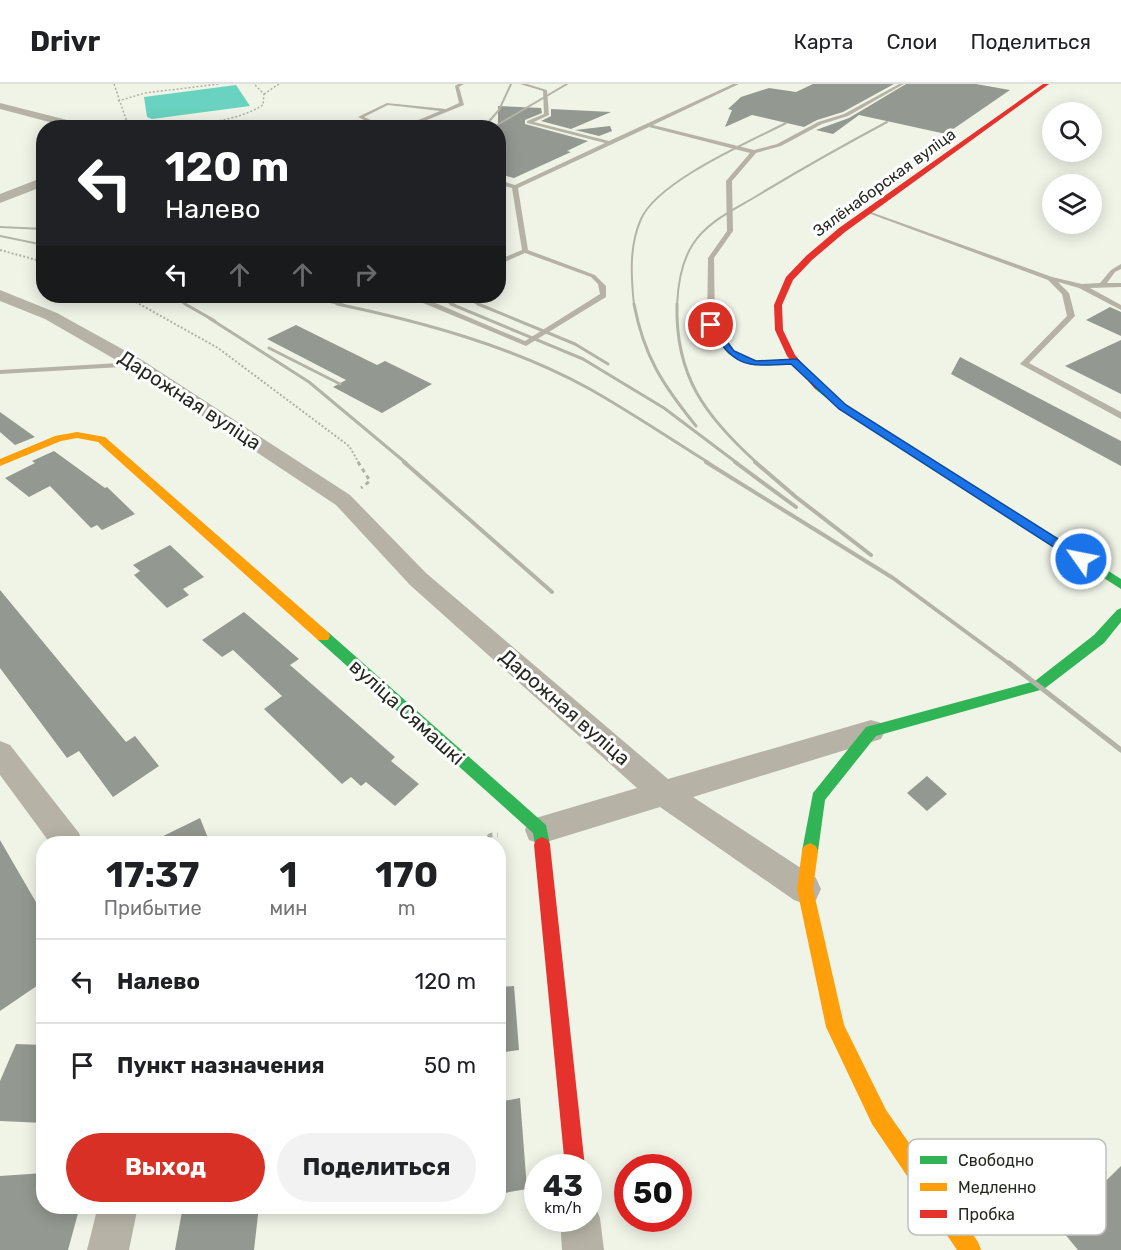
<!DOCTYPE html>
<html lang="ru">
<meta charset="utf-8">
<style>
:root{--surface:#fff;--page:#f2f2f2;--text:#202124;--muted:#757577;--line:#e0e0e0;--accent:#d93025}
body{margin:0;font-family:Rubik,sans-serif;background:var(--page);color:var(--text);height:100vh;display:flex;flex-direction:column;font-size:22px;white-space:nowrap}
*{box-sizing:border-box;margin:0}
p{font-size:20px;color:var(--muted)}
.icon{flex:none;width:33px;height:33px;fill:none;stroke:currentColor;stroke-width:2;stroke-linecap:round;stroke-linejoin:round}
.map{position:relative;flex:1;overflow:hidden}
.drawer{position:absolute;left:36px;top:752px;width:470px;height:378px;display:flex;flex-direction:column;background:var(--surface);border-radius:24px;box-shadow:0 3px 15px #0003}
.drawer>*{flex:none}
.hud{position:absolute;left:36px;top:36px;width:470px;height:183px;border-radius:24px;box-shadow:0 3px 15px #0003;background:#202124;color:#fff;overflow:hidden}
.tools{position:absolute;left:1042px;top:18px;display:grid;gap:12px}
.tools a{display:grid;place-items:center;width:60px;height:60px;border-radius:50%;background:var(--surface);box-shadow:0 3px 15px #0003;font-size:30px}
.speed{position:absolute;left:524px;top:1070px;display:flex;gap:12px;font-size:30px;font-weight:700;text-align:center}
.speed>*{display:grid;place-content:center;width:78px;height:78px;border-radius:50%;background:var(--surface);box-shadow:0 3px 15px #0003;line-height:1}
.speed small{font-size:15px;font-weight:400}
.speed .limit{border:9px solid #d22;background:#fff;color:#111}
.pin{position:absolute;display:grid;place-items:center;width:51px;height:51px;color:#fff;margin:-26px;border:3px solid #fff;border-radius:50%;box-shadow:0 2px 6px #0007}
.me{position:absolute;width:66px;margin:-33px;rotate:303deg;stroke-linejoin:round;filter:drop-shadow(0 0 4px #0008)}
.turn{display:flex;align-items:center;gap:21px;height:126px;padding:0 30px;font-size:27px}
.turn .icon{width:78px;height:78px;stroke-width:2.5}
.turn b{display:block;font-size:42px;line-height:51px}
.lanes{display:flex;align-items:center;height:57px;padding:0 30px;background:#0003;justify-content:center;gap:30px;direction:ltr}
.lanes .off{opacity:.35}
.eta{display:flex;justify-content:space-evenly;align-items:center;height:102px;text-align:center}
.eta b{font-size:36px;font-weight:700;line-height:42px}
.primary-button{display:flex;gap:12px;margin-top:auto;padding:12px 30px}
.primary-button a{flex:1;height:69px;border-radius:36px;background:var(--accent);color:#fff;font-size:24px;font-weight:700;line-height:69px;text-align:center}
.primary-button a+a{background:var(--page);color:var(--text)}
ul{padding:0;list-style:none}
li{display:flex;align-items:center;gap:18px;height:84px;padding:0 30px;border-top:2px solid var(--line)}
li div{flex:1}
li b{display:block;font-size:22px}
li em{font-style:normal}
header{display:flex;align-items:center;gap:36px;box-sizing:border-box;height:84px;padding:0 30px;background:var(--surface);border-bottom:2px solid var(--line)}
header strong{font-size:28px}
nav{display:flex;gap:33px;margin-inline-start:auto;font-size:21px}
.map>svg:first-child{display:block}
.water{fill:#6ad2c0}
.building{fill:#939990}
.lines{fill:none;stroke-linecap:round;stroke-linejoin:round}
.path-far3{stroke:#b0b0a5;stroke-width:1.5;stroke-dasharray:2 2;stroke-linecap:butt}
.path-far2{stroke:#b0b0a5;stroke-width:2;stroke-dasharray:2 2;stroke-linecap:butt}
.path-far1{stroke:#b0b0a5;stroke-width:3;stroke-dasharray:4 4;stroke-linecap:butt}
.path{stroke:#b0b0a5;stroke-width:4.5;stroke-dasharray:5 5;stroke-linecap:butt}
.lane{fill:#b6b3a6;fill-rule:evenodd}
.street{fill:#b6b3a6;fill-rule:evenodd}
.fast{fill:#30b455;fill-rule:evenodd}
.slow{fill:#ff9f0a;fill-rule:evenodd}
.jam{fill:#e5322d;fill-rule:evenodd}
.rail-far3{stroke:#b4b3a7;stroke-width:2}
.rail-far2{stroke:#b4b3a7;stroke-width:3}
.rail-far1{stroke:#b4b3a7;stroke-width:4}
.rail{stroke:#b4b3a7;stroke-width:5}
.route{fill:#1a73e8;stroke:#114b97;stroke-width:1.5}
.labels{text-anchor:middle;stroke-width:6;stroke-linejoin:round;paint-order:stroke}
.far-street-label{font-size:16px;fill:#272a21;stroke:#fff}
.street-label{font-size:20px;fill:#272a21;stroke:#fff}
.key{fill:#fff;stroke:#bebfbc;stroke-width:1.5}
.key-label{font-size:16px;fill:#272a21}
</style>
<header>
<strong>Drivr</strong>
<nav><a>Карта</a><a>Слои</a><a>Поделиться</a></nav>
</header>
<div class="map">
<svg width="1121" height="1166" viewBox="0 0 1121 1166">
<rect width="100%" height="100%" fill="#f0f4e7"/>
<polygon class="water" points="236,1 250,22 152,35 147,33 144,13"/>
<g class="building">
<polygon points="813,0 894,0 843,28 817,36 804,43 752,31 725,43 732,26 728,25 741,13 769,4 796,8"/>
<polygon points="906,0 976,0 1010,6 946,50 859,31 833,50 816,46 849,34"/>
<polygon points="498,22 541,24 542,29 525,36 525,40 588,57 567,67 571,68 514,94 498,90"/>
<polygon points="551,25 611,28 571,45 541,37 551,32"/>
<polygon points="610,42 612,47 599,52 575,46"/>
<polygon points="1110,223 1121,228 1121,252 1086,236"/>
<polygon points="296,241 377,281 385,277 432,300 382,329 333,303 346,296 267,255"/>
<polygon points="1121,256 1121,310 1065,282"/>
<polygon points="960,273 1121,357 1121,382 951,290"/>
<polygon points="0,328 35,353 15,361 0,348"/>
<polygon points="54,367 105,404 107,403 135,430 102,446 97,441 91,444 50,402 29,413 5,394 35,379 32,377"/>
<polygon points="170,461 204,493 183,505 189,511 167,524 134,491 140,487 133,481"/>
<polygon points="0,506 126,658 135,652 159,682 113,713 79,667 67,674 0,584"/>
<polygon points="244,528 299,575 290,581 395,673 391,677 419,700 395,722 366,698 361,702 351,693 342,700 264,625 282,612 233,566 222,573 202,556"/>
<polygon points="927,692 947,710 927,727 907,709"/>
<polygon points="200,734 210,759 149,759"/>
<polygon points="0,756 44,832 44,897 0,927"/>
<polygon points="514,902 519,966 498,969 498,903"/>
<polygon points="16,960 44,961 44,1039 0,1037 0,997"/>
<polygon points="520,1014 527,1105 498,1110 498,1018"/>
<polygon points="1121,1082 1121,1166 1078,1166 1059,1143"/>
<polygon points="44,1089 44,1122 80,1122 68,1166 0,1166 0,1092"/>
<polygon points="183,1122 259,1122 254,1166 175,1166"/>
</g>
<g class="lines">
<g class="path-far3">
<polyline points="114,0 129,44"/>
<polyline points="264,10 279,0"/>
<polyline points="118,17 145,9 219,0"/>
<path d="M144,44C183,40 229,42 263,21L264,10L254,0"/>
<polyline points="202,44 221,37"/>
</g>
<g class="path-far2">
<polyline points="0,166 44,178"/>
<polyline points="125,212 218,264 349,362 359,379"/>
</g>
<polyline class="path-far1" points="358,378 370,397 361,404"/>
<polyline class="path" points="480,759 491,751 498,751"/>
<g class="lane">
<polygon points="458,0 464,0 459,3 464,21 407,44 399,44 440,27 388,21 364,33 388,44 381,44 358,33 387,19 446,25 459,19 455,2"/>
<polygon points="520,0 527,0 547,6 549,31 534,38 609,57 733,0 739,0 653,41 754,66 777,60 818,38 844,30 899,0 904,0 848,32 822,40 781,62 756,69 732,97 733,147 714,174 715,241 734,266 756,277 794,275 797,275 797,279 752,281 728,270 707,241 708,174 727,147 726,97 750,69 649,43 518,104 528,166 595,191 606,202 606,213 526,262 411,214 411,212 419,212 525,257 600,210 598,200 591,193 525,169 498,181 498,176 522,166 512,104 498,100 498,96 515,101 605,59 527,39 527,37 544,30 543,7"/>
<polygon points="868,127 1052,193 1082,200 1100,199 1111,186 1121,180 1121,185 1115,188 1107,199 1121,199 1121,203 1090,204 1121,221 1121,226 1079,204 1058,198 1069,209 1075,232 1029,279 1121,328 1121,335 1020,280 1067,232 1062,210 1048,196 868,129"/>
<polygon points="136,278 139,278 139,282 0,290 0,286"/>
</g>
<g class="street">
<polygon points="0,19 91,42 92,44 72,44 0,25"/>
<polygon points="44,93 44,102 0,119 0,110"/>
<polygon points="0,206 57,229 142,276 350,411 426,489 668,695 871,636 881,639 885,647 881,655 693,713 816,794 821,805 816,816 805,820 794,816 660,723 540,760 529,756 525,746 529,736 637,704 410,501 336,421 130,284 45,235 0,217"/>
<polygon points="0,657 10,661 79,749 83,759 50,759 0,691"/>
<polygon points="588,1117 594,1120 600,1134 604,1166 562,1166 560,1134 588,1134"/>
<polygon points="98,1122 138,1122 129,1166 87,1166"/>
</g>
<g class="fast">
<polygon points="815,301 821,301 856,328 1121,495 1121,505 850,332 815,305"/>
<polygon points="1121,524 1121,538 1104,559 1044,605 876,652 825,716 818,767 816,772 810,775 804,772 802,767 813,709 866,643 1035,597 1094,551 1117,526"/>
<polygon points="323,547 328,548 546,741 550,761 548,766 542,769 536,766 533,749 318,556 316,552"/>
</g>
<g class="slow">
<polygon points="77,348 105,353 328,548 330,552 328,556 318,556 98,358 77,354 61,357 0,382 0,375 55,352"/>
<polygon points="810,759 816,762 818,767 813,805 844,941 886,1026 978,1158 981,1166 957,1166 872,1040 826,943 797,805 802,767 804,762"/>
</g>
<g class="jam">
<polygon points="1043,0 1049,0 845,148 812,176 793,196 782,221 783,246 795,271 823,303 815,305 787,272 775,246 774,221 786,193 806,172 839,144"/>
<polygon points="542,753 548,756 550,761 585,1083 565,1083 534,761 536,756"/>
</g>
<g class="rail-far3">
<polyline points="483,44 499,26 511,0"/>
<polyline points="492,44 567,0"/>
<polyline points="0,143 44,145"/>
<polyline points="0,152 44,161"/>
<polyline points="171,212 187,221"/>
<polyline points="300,212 345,221"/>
<polyline points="433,212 455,221"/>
<polyline points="459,212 481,221"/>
<path d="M634,221C631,192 629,162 641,135C658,97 749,58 786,39"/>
<path d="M677,221C678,200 681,178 693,160C707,138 733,126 755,113C798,87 842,62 887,38"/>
</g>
<g class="rail-far2">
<polyline points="185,220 215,237"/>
<path d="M337,220C423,238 511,262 588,304C629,327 669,354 709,379"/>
<polyline points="451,220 583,275 664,324 737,379"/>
<polyline points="478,220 575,260 608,280"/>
<path d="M634,220C644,273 663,301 696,342"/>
<path d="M677,220C675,292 705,332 757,379"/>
<polyline points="209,234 309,298 406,379"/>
<polyline points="269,264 340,300"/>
</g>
<g class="rail-far1">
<polyline points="404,378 552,508"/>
<polyline points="706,378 893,494 1011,581"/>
<polyline points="735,378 796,423"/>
<polyline points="755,378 796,413 871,471"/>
</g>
<polyline class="rail" points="1009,579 1121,666"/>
</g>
<path class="route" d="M711,239L714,240L734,267L756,277L797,275L846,321L1085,472V478H1077L839,325L791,280C742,283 736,283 707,241Z"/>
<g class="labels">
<g class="far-street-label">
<text transform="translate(884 98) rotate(-36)" y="6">Зялёнаборская вуліца</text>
</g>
<g class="street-label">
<text transform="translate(190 316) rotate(33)" y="7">Дарожная вуліца</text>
<text transform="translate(565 623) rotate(41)" y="7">Дарожная вуліца</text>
<text transform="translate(407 628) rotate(42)" y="7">вуліца Сямашкі</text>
</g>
</g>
<rect x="908" y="1055" width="198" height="96" rx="9" class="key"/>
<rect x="920" y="1072" width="27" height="8" fill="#30b455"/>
<rect x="920" y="1099" width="27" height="8" fill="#ff9f0a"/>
<rect x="920" y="1126" width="27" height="8" fill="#e5322d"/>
<g class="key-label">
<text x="958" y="1082">Свободно</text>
<text x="958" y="1109">Медленно</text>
<text x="958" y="1136">Пробка</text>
</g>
</svg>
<div class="tools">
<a><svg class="icon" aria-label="search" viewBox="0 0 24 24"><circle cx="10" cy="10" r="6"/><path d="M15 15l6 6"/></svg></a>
<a><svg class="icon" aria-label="layers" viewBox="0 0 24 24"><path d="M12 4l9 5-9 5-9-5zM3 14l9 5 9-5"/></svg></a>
</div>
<div class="speed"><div>43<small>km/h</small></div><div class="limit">50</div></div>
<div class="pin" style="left:711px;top:241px;background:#d93025"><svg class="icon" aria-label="arrive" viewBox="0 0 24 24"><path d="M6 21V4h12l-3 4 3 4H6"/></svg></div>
<svg class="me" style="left:1081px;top:475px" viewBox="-20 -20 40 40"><circle r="17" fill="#1a73e8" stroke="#fff" stroke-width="3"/><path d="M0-11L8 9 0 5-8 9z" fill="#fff"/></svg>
<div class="hud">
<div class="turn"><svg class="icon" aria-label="left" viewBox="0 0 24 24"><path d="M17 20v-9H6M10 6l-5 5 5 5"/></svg><div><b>120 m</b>Налево</div></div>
<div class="lanes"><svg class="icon" aria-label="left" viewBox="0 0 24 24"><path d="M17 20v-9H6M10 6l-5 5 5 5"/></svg><svg class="icon off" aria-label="ahead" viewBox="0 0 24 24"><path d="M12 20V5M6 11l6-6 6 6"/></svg><svg class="icon off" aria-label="ahead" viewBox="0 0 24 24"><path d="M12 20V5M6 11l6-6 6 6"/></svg><svg class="icon off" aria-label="right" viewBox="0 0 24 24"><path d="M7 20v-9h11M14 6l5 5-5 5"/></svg></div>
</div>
<section class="drawer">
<div class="eta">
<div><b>17:37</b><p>Прибытие</p></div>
<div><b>1</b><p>мин</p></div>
<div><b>170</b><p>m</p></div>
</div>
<ul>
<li><svg class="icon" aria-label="left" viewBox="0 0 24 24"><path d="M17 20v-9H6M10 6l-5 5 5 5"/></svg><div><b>Налево</b></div><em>120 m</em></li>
<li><svg class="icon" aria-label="arrive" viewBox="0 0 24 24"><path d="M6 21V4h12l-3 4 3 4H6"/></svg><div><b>Пункт назначения</b></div><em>50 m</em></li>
</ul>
<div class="primary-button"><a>Выход</a><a>Поделиться</a></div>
</section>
</div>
